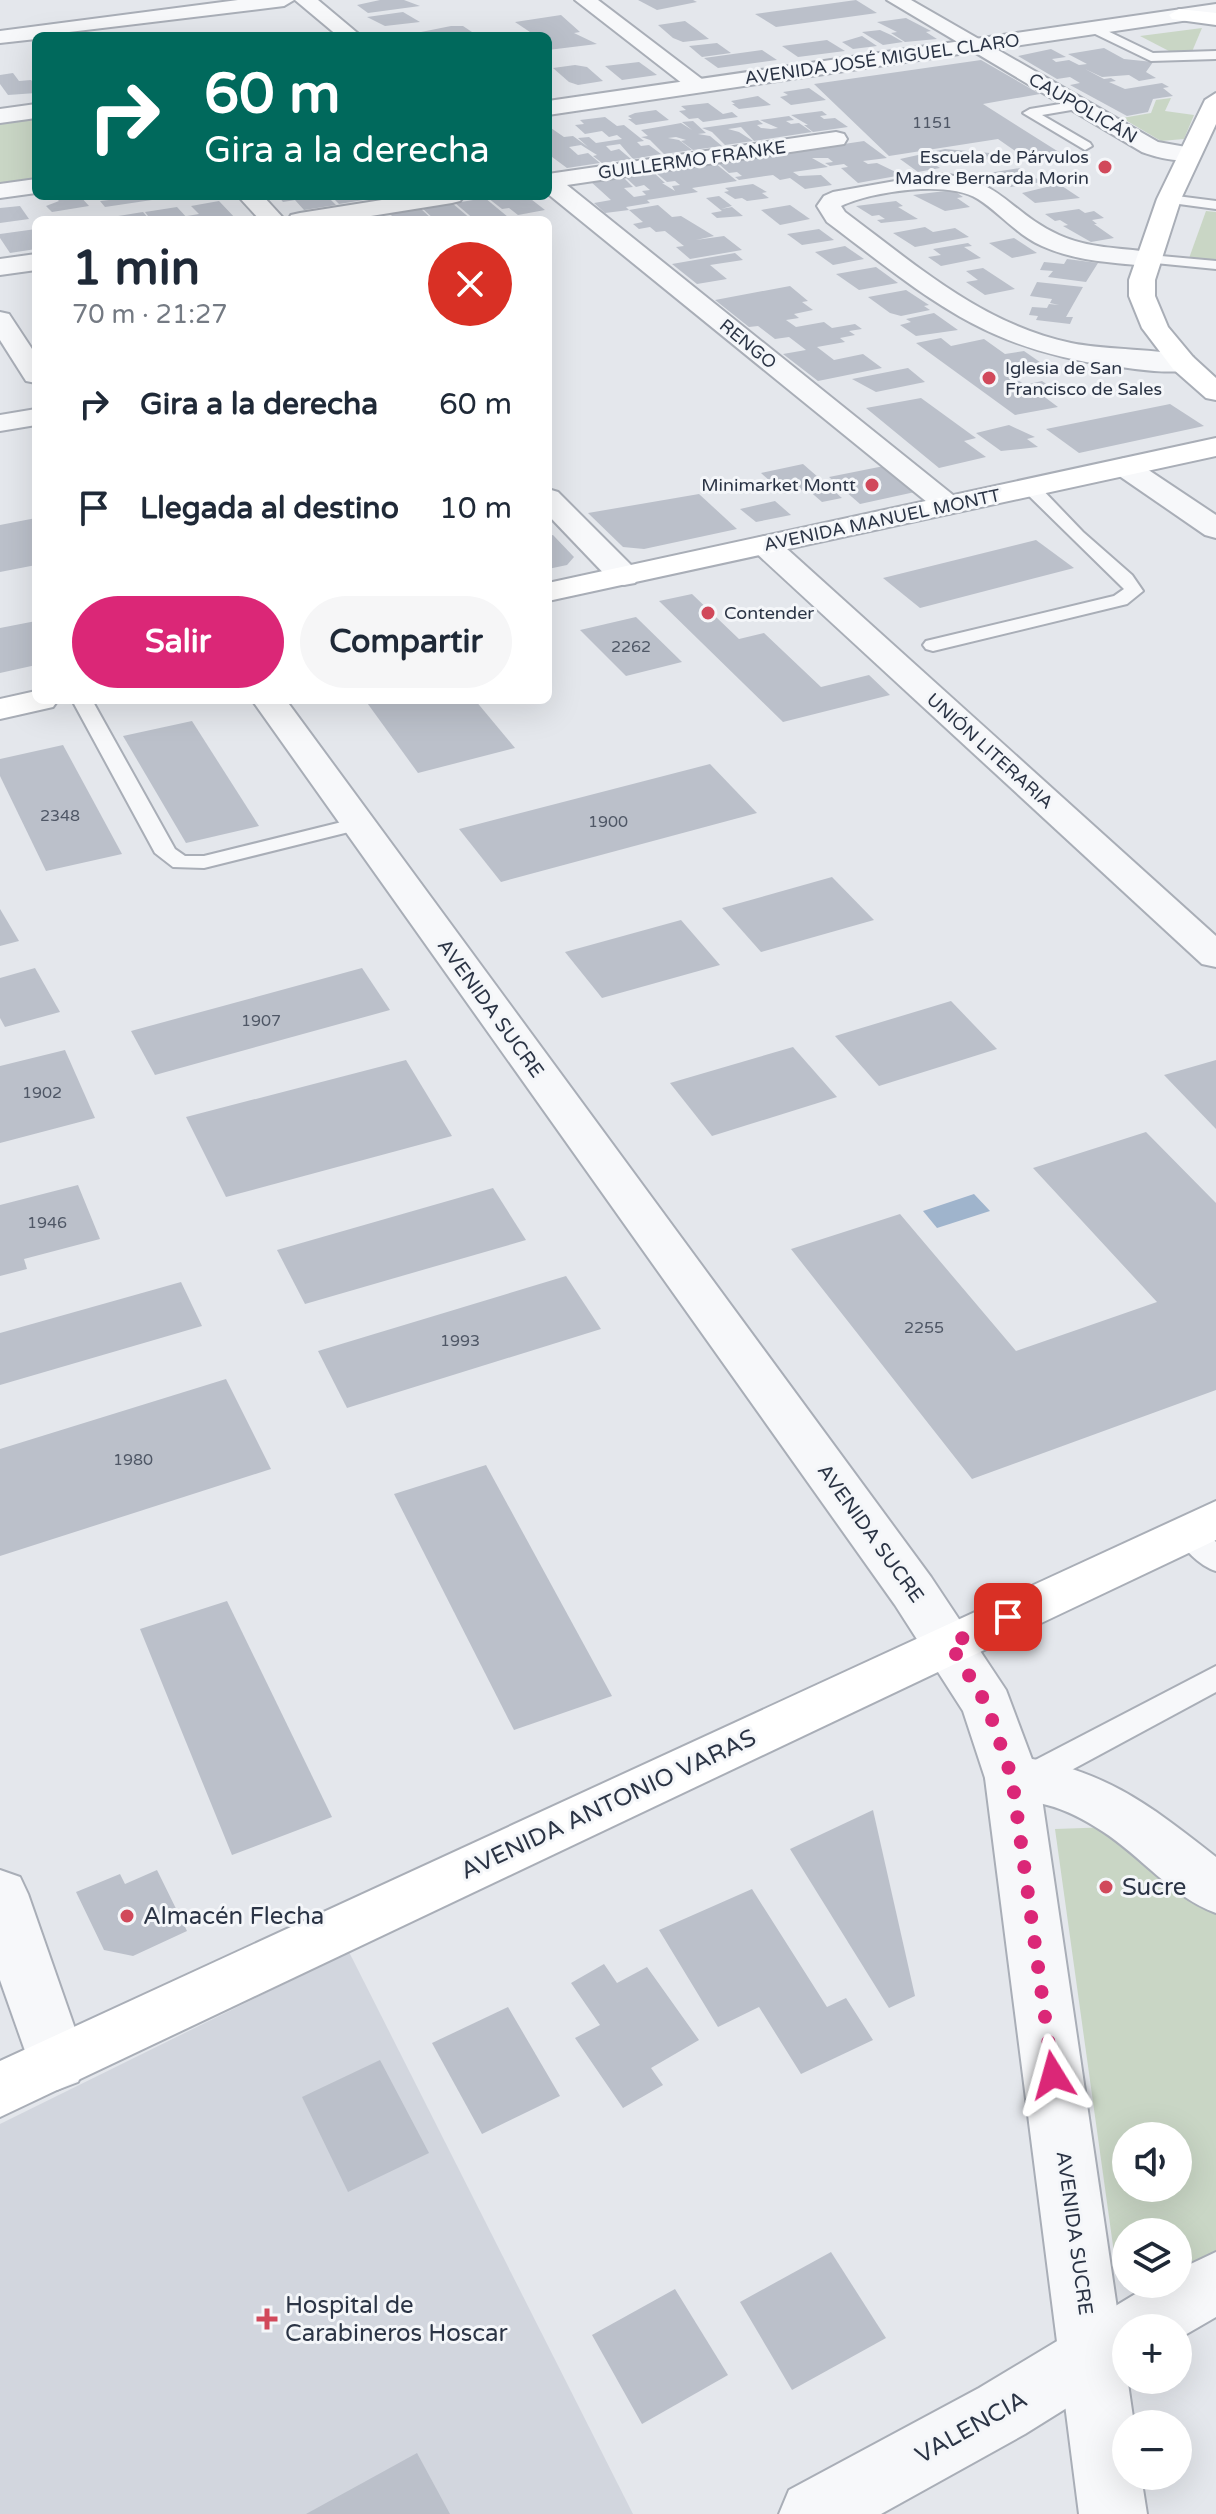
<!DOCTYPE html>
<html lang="es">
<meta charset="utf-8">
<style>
:root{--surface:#fff;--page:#f6f6f7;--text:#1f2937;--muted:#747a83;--accent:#db2777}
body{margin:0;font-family:"Varela Round",sans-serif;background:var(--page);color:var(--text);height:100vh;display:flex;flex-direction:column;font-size:30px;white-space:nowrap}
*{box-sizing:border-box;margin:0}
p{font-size:26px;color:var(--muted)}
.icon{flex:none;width:44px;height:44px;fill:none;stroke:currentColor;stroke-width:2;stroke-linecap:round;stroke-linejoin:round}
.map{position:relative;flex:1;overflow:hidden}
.sheet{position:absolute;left:32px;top:216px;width:520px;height:488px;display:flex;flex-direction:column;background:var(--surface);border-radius:12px;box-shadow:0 8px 32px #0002}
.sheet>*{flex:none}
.banner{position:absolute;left:32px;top:32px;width:520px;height:168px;border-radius:12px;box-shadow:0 8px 32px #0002;background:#00695c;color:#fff;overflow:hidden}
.fabs{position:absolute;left:1112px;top:2122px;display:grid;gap:16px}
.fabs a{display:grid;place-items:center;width:80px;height:80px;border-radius:50%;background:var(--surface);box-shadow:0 8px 32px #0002;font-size:40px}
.pin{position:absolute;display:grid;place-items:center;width:68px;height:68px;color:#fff;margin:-34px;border-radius:16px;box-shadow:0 4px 12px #0006}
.me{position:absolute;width:88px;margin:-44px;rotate:352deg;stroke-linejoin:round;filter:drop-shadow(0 0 6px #0008)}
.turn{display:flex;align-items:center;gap:28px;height:168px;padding:0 40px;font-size:36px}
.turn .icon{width:104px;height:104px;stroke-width:2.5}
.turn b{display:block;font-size:56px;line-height:68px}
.round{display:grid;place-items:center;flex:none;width:84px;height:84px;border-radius:42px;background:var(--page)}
.overview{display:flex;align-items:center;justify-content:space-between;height:136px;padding:0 40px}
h1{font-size:48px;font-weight:700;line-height:60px}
.cta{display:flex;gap:16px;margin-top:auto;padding:16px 40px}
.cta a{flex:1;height:92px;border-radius:48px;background:var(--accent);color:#fff;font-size:32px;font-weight:700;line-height:92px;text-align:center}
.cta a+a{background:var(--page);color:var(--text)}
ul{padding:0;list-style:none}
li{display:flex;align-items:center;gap:24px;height:104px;padding:0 40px}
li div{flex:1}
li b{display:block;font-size:30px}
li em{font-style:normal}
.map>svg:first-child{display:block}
.built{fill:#d2d6de}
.green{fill:#c9d6c5;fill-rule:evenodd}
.water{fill:#9fb4cc}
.building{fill:#bbc0ca}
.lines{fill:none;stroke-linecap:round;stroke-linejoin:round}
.service-casing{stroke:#a9aeb7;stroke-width:4}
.minor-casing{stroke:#a9aeb7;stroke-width:4}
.tertiary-casing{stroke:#a9aeb7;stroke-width:4}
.secondary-casing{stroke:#a9aeb7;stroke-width:4}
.service{fill:#f7f8fa;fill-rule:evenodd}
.minor{fill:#f7f8fa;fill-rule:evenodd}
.tertiary{fill:#f7f8fa;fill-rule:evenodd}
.secondary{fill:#fff;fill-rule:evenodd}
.route{stroke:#db2777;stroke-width:14;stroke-dasharray:0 25.2}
.poi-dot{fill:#d1495b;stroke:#f4f6f9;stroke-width:3}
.labels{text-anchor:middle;stroke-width:6;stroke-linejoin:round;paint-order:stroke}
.number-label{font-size:16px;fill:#4f5766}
.far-street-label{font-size:18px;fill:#2b3445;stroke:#f4f6f9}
.far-poi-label{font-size:18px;fill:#2b3445;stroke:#f4f6f9;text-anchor:end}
.street-label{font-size:20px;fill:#2b3445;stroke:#f4f6f9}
.near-street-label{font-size:24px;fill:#2b3445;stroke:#f4f6f9}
.near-poi-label{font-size:24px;fill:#2b3445;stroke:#f4f6f9;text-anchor:start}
</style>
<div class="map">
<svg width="1216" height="2514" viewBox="0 0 1216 2514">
<rect width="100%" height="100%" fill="#e4e7ec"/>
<polygon class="built" points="349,1952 633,2514 0,2514 0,2124"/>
<g class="green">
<polygon points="1202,28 1191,54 1169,51 1140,36"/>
<polygon points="1171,98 1165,111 1194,115 1184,139 1161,141 1122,118 1151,113 1156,100"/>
<polygon points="36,118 36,178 0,183 0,123"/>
<polygon points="1206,211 1216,212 1216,263 1188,261"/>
<path d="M1112,1827L1216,1908V2251L1178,2270V2232H1126V2263L1115,2260L1055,1829ZM1126,2136H1178V2188H1126Z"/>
</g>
<polygon class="water" points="974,1194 990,1211 937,1228 923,1211"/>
<g class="building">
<polygon points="380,0 404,0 420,6 368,13 357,5"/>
<polygon points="638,0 693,0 697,2 657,10"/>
<polygon points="856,0 877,13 776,27 755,14"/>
<polygon points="403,12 420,22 385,26 367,17"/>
<polygon points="561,15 580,32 574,33 597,44 548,50 548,36 536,36 515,22"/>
<polygon points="906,18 931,31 926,32 937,39 905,42 891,33 897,32 877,22"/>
<polygon points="685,21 696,29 709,39 683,42 673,38 658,25"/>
<polygon points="463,26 478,36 411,34 451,26"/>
<polygon points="880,30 891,35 903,42 883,45 862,32"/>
<polygon points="862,36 877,46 853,49 842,42"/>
<polygon points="827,40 845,51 798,57 782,46"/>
<polygon points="717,43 731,53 702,57 689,46"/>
<polygon points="1104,48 1124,59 1153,62 1146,72 1156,78 1139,81 1129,75 1102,77 1085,69 1104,79 1111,78 1116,81 1109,82 1125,89 1162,83 1169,87 1163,88 1173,96 1153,99 1148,112 1127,116 1070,85 1080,83 1070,77 1057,79 1018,56 1051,49 1066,57 1052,59 1056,62 1069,60 1079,65 1087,64 1068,54"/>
<polygon points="762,50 777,60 718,68 704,58"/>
<polygon points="981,60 1040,94 983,104 1062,154 1028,160 998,139 889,156 814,84"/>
<polygon points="639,62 657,75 622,80 605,66"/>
<polygon points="575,65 587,67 603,81 578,85 569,82 553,68"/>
<polygon points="13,73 19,81 31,80 36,85 36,93 8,95 0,84 0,75"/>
<polygon points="809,88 826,100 791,105 780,97 788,95 783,92"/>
<polygon points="758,96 771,105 739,109 732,104 735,104 731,101"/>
<polygon points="708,103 723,114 732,112 738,117 703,122 698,118 689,119 679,111 686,110 681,106"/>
<polygon points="656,110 669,120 636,125 628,119 632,119 628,116 635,113"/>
<polygon points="822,111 827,115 820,116 824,119 835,118 848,127 813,132 804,125 808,125 791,115"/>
<polygon points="789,116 794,120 786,121 791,124 799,123 812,132 754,141 741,127 735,128 728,129 739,132 753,141 725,145 712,132 702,128 758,120 763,124 757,125 761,128 771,129 778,128 760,120"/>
<polygon points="605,117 617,126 624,125 644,141 637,142 641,146 649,145 661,154 633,159 620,144 606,146 611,151 619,149 631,159 602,163 593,156 597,155 581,145 569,147 578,155 588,153 600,163 567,168 548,154 548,126 564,137 573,136 588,147 578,138 589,137 596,143 622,139 617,135 609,137 602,131 585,134 575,125 584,124 580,120"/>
<polygon points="693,121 706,133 698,134 710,136 722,146 693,150 681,141 686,140 676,137 668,138 679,140 692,150 664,154 650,140 641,137 648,136 641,130 670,125 681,123 692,130 682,122"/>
<polygon points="864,141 887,158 863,161 868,164 877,163 902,175 858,183 841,168 848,167 844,164 830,166 825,163 833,162 828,158 812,158 828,167 793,172 799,176 821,175 832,185 805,189 790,178 780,180 773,175 739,180 735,177 742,176 737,172 729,173 718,163"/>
<polygon points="945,149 990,153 1007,159 957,160 934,164 940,168 918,172 900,159"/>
<polygon points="715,163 737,181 692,188 698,192 647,200 650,203 626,207 629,210 605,213 594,203 611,200 590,181 622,176 633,187 624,188 634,197 646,195 642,191 650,190 644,185 636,187 625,177 653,172 665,183 662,183 675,191 672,186 680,185 675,181 667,182 655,172"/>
<polygon points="1020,168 1042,182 1011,187 989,173"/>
<polygon points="753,184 767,192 762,193 769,198 747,201 742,198 735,199 724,192 729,191 725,188"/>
<polygon points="1059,184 1080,198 1035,203 1022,193"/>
<polygon points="953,190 963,197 957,198 970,207 945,211 913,195"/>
<polygon points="80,196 89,206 52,212 46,206 59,201 56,198"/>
<polygon points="148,196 152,200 105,207 100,201 109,200 106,197 110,196"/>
<polygon points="278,196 327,196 336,205 304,210 295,200 283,202"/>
<polygon points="331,196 367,196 370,199 339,204"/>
<polygon points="500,196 527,196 545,210 518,215 509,208 502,209 488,198"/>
<polygon points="719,196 732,206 721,209 732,207 743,216 717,218 711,213 722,211 706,198"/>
<polygon points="485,198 508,217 475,220 455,203"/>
<polygon points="219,201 237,220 191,220 187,216 199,214 191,206"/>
<polygon points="896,201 903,206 898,207 918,219 881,223 877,220 885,219 879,215 872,216 856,206"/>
<polygon points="452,203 472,220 435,220 422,208"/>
<polygon points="658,205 672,217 681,216 714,236 696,240 724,236 742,250 690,259 676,247 684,246 665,231 656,232 650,227 639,229 633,224 643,222 629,210"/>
<polygon points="790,205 810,219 780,225 761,210"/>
<polygon points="20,206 29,219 0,223 0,208"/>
<polygon points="177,207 189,220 151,220 145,212"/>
<polygon points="420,208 433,220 396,220 389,213"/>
<polygon points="1079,209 1085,213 1094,211 1104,218 1092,220 1097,224 1094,224 1114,238 1091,242 1063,226 1068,225 1060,220 1055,221 1045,214"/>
<polygon points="143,212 150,220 106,220 106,218"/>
<polygon points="925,227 933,232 955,228 969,237 915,247 893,233"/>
<polygon points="36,229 36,249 10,253 0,238 0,234"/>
<polygon points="819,229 834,240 802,245 787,234"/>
<polygon points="1014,238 1037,253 1012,258 989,243"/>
<polygon points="968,243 972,246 964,247 981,258 941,266 928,257 941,255 933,249"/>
<polygon points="845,246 864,259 833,265 815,252"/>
<polygon points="735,253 743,260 710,265 727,279 697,284 672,264"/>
<polygon points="1067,259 1098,263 1086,282 1048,277 1053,271 1040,270 1044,262 1064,264"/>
<polygon points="876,267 898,283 859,290 836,274"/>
<polygon points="983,268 1015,289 985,295 966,282 978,280 966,271"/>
<polygon points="1037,282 1083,287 1066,317 1073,317 1070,324 1036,320 1038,316 1029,315 1032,307 1047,308 1049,304 1059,305 1050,303 1052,299 1030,296"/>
<polygon points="790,286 808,301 802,302 813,310 794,314 799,318 786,320 796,327 824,322 832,328 855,324 862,329 849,331 855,335 840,338 845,342 817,347 834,360 863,354 882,368 818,381 783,354 806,350 789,337 775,339 758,326 749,327 715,300"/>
<polygon points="906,290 929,305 924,306 930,310 901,316 890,313 868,297"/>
<polygon points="934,313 958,330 916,336 900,325 911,322 906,319"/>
<polygon points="941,338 951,346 984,339 1005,354 1024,351 1047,367 1010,374 1025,385 1042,381 1054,389 1038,392 1058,407 1015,415 916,343"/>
<polygon points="908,368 925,382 876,392 852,379"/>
<polygon points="921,398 976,438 964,441 986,457 939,468 866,408"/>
<polygon points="1170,404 1204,426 1079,453 1046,429"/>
<polygon points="1009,425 1035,437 1027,439 1038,447 1001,451 976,433"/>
<polygon points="803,464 842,498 822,502 807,489 785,494 761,473"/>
<polygon points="884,466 915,492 860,504 829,477"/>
<polygon points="699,494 737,529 644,549 623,547 588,513"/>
<polygon points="775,501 791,515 756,522 740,509"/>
<polygon points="36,518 36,565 0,572 0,525"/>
<polygon points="553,535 574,557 567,565 548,569 548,536"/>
<polygon points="1036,540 1074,568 920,608 883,578"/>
<polygon points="692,594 739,639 764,633 821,687 869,675 890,695 783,722 659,601"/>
<polygon points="636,617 682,662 626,676 580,630"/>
<polygon points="36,621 36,665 0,673 0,628"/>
<polygon points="365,700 475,700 515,748 418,773"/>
<polygon points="192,721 259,826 186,843 123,736"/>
<polygon points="63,745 122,854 46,871 0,776 0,759"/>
<polygon points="710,764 757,813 501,882 459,829"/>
<polygon points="832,877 874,920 761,952 722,908"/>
<polygon points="0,909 19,941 0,946"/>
<polygon points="681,920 720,965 602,998 565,952"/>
<polygon points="35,968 60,1012 5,1027 0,1018 0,978"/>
<polygon points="362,968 390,1010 155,1075 131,1031"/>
<polygon points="951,1001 997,1049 879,1086 835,1036"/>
<polygon points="793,1047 837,1097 712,1136 670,1083"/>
<polygon points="65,1050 95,1118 0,1143 0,1066"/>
<polygon points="406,1060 452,1136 226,1197 186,1117"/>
<polygon points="1216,1060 1216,1129 1164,1075"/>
<polygon points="1146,1132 1216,1203 1216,1390 972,1479 791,1249 900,1214 1016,1351 1157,1302 1033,1168"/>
<polygon points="78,1185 100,1239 24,1259 27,1269 0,1276 0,1205"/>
<polygon points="493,1188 526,1240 305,1304 277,1250"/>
<polygon points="566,1276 601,1329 347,1408 318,1351"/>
<polygon points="181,1282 202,1326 0,1385 0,1333"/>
<polygon points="226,1379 271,1469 0,1556 0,1449"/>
<polygon points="486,1465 612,1696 514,1730 394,1494"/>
<polygon points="227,1601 332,1817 232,1855 140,1629"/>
<polygon points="873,1810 915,1996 889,2008 790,1849"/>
<polygon points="157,1870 187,1931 133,1956 104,1950 76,1892 120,1874 125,1884"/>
<polygon points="752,1889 827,2007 846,1998 873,2040 801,2074 759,2007 718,2027 659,1930"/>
<polygon points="604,1964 617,1983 647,1967 699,2040 651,2068 663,2085 623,2108 575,2038 600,2025 571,1983"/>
<polygon points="508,2007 560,2096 482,2134 432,2043"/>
<polygon points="380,2060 429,2153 348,2192 302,2097"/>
<polygon points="831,2252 886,2338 792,2390 740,2302"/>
<polygon points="675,2289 728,2375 642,2424 592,2335"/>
<polygon points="417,2453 450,2514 306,2514"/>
</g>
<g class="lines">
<defs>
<g id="service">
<polygon points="1093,24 1153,53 1216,51 1216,59 1151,61 1089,31 1087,28"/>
<polygon points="1078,101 1083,102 1083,108 1042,115 1090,143 1092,146 1085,150 1023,113 1030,109"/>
<polygon points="1169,195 1216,201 1216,209 1164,202 1164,196"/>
<polygon points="1150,255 1216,261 1216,269 1145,262 1145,256"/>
<polygon points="1031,483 1037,484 1083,532 1132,575 1143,591 1127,604 933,651 926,649 923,645 926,641 1114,596 1124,589 1025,492 1022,488"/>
<polygon points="72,700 92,700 175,849 185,856 204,856 358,818 369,824 365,828 204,868 173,867 155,853"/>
<path d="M1188,1521L1198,1524L1216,1542V1571C1199,1566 1182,1547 1173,1532L1178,1524Z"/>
<polygon points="1216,1666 1216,1692 1040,1787 1029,1791 1018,1787 1013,1778 1018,1769"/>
</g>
<g id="minor">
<polygon points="238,0 294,0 284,6 36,36 36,39 0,43 0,31"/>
<polygon points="295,0 318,0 361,36 338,36"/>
<polygon points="575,0 598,0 711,86 708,91 692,91"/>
<path d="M887,0H911L1158,142L1197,149L1200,154L1197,159C1179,163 1159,158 1142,152Z"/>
<polygon points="36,104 36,118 0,123 0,109"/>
<polygon points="836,132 844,134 847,139 844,144 567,185 958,499 963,505 958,511 948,514 938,511 548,194 548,174"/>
<path d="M935,174C1000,176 1008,212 1059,235C1087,248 1120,248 1150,252L1159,254L1162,259L1159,264L1150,266C1114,263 1075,261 1042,246C1017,235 1000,213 978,199C948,180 872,191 841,206L845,212C916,265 982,324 1071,343C1111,351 1156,348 1193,357L1196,363L1193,369C1168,375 1138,369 1113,366C983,349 928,298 827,222L817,206L824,196L833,192Z"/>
<polygon points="238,196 263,196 285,220 260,220"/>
<polygon points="407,196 464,196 460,201 452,203 346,220 288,220 291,215 300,213"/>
<polygon points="36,254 36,270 0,275 0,259"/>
<polygon points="36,409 36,425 0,431 0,415"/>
<polygon points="1125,458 1135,461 1216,515 1216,538 1205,535 1115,473 1111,467 1115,461"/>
<polygon points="548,489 558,492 635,569 640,576 635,583 624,585 613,583 548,515"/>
<polygon points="765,536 776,539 1216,936 1216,967 1202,964 754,551 750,545 754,539"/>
<path d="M1012,1756C1099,1766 1149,1804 1216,1857V1913C1172,1897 1141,1856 1102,1831C1085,1820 1067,1810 1047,1805C1029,1800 1011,1800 993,1794L985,1778L993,1762Z"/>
<polygon points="0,1870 20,1877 28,1894 87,2063 78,2082 57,2090 36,2082 0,1980"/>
<polygon points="1216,2252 1216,2317 1178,2339 1178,2328 1126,2328 1126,2371 1025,2434 881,2514 779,2514 789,2490 979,2388 1152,2284 1178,2284 1178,2270"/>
</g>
<g id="tertiary">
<polygon points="1216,4 1216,16 548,115 548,101"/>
<polygon points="36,179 36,193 0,198 0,184"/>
<polygon points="0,312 9,314 36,355 36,383 26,381 0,340"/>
<polygon points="252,700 286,700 931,1577 1006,1690 1039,1778 1134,2424 1126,2424 1126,2476 1141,2476 1147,2514 1079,2514 985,1778 963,1711 895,1605"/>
</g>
<g id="secondary">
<polygon points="1179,9 1216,13 1216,25 1172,19 1169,15"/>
<polygon points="1216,93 1216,124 1181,199 1155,280 1155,296 1168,327 1193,357 1216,378 1216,400 1206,398 1173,369 1142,328 1129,296 1129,280 1157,199 1205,100"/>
<polygon points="1216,438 1216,456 548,601 548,583"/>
<polygon points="36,691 36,700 58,700 53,707 0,719 0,699"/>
<polygon points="1216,1501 1216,1540 0,2117 0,2061"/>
</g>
</defs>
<use href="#service" class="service-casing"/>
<use href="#minor" class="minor-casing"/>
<use href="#tertiary" class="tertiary-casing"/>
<use href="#secondary" class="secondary-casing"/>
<use href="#service" class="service"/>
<use href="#minor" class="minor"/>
<use href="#tertiary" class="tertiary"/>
<use href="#secondary" class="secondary"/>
</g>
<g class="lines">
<polyline class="route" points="1008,1617 950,1644 987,1705 1012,1778 1053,2075"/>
</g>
<g class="poi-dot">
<circle cx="1105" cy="167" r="8"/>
<circle cx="989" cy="378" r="8"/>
<circle cx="872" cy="485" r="8"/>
<circle cx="708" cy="613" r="8"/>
<circle cx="1106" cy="1887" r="8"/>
<circle cx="127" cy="1916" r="8"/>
<path d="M263 2307h8v8h8v8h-8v8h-8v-8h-8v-8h8z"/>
</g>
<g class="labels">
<g class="number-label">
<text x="932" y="128">1151</text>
<text x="631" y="652">2262</text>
<text x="60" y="821">2348</text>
<text x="608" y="827">1900</text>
<text x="261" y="1026">1907</text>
<text x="42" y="1098">1902</text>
<text x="47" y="1228">1946</text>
<text x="924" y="1333">2255</text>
<text x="460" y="1346">1993</text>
<text x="133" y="1465">1980</text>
</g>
<g class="far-street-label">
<text transform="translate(882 59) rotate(-8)" y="6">AVENIDA JOSÉ MIGUEL CLARO</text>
<text transform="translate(1083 108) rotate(30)" y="6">CAUPOLICÁN</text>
<text transform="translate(692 160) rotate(-8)" y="6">GUILLERMO FRANKE</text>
<text transform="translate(748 344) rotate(39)" y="6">RENGO</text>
<text transform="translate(882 520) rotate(-12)" y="6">AVENIDA MANUEL MONTT</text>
<text transform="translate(990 751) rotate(42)" y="6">UNIÓN LITERARIA</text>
</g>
<g class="far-poi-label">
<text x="1089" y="163">Escuela de Párvulos<tspan x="1089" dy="21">Madre Bernarda Morin</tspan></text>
<text x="1005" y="374" text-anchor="start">Iglesia de San<tspan x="1005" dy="21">Francisco de Sales</tspan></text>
<text x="856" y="491">Minimarket Montt</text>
<text x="724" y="619" text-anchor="start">Contender</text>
</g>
<g class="street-label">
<text transform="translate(491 1008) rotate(54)" y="7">AVENIDA SUCRE</text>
<text transform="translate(871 1533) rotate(54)" y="7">AVENIDA SUCRE</text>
<text transform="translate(1075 2233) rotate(82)" y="7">AVENIDA SUCRE</text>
</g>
<g class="near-street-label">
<text transform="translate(608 1804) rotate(-25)" y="8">AVENIDA ANTONIO VARAS</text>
<text transform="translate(971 2427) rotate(-29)" y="8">VALENCIA</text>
</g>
<g class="near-poi-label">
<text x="1122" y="1895">Sucre</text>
<text x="143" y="1924">Almacén Flecha</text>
<text x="285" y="2313">Hospital de<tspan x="285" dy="28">Carabineros Hoscar</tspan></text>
</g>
</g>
</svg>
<div class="fabs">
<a><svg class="icon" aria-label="sound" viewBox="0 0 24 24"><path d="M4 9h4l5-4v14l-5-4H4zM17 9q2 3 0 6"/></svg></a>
<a><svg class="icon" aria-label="layers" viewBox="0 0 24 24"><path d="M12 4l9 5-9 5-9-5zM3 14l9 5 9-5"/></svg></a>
<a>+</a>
<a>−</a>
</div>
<div class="pin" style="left:1008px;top:1617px;background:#d93025"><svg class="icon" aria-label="arrive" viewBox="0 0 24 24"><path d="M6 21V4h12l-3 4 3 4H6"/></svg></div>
<svg class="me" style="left:1053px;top:2075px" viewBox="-20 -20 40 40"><path d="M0-17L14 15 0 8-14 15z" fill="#db2777" stroke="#fff" stroke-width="4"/></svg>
<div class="banner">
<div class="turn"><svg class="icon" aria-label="right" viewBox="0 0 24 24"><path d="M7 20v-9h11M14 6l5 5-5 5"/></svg><div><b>60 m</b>Gira a la derecha</div></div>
</div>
<section class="sheet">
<div class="overview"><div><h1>1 min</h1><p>70 m · 21:27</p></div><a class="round" style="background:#d93025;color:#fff"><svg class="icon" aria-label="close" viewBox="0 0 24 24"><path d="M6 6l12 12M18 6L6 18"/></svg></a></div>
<ul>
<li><svg class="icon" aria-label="right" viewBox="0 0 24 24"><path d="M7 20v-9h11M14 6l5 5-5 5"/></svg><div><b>Gira a la derecha</b></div><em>60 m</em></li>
<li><svg class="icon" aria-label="arrive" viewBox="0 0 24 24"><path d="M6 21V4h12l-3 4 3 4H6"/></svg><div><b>Llegada al destino</b></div><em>10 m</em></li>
</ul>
<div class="cta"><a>Salir</a><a>Compartir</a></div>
</section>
</div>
